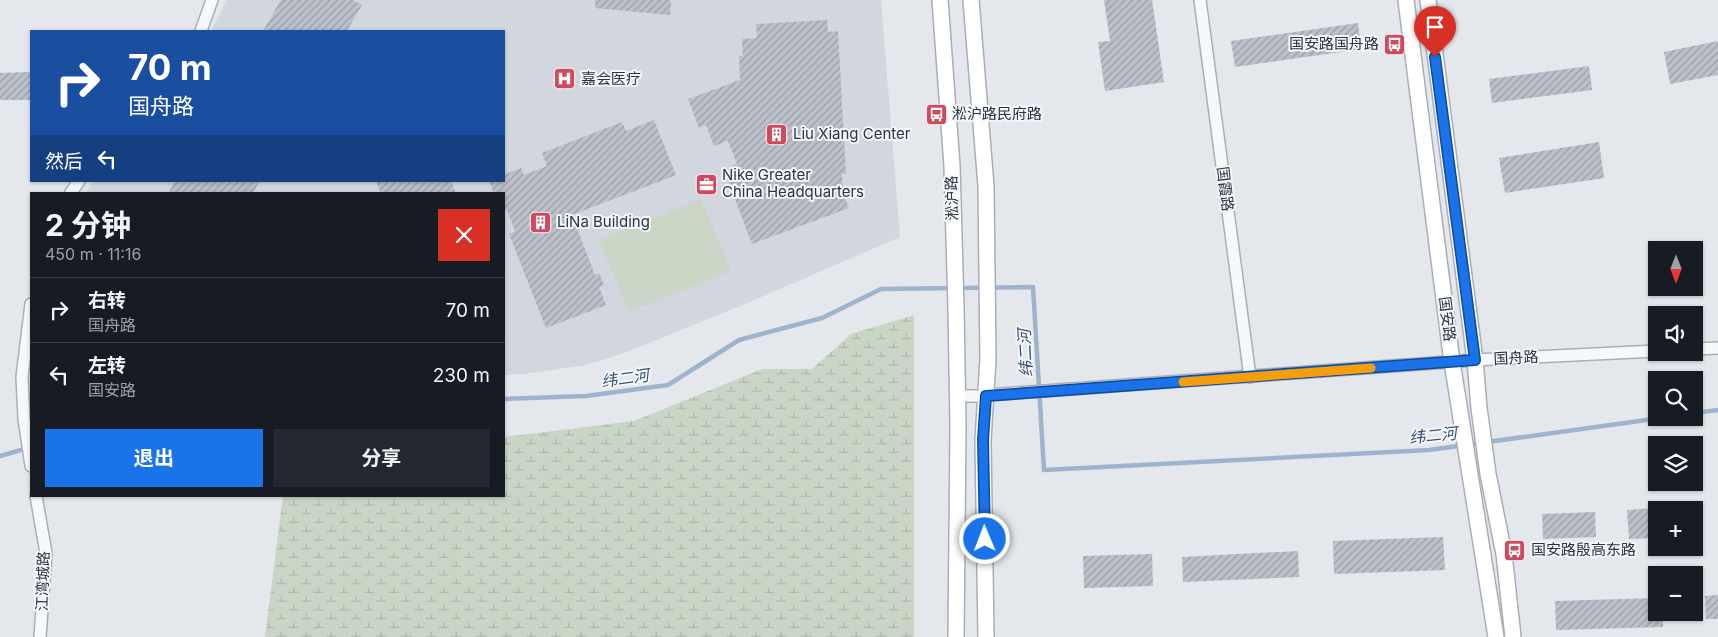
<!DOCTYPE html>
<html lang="zh">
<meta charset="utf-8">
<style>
:root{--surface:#171b24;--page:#242831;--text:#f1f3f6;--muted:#9ea1a6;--line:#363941;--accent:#1a73e8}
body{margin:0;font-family:Inter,"Noto Sans SC",sans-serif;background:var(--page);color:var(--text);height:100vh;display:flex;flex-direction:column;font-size:19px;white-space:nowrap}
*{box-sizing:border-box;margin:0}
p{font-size:16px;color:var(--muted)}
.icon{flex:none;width:28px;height:28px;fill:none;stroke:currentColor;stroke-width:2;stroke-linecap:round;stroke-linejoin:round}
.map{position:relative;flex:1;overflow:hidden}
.panel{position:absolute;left:30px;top:192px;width:475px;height:305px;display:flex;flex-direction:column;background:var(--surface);border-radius:0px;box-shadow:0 1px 4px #0004}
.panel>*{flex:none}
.hud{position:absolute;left:30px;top:30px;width:475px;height:152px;border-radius:0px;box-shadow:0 1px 4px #0004;background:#1a4fa0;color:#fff;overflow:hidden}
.needle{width:32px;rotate:180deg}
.tools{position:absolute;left:1648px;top:241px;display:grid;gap:10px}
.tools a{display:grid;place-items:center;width:55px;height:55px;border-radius:0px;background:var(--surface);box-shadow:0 1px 4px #0004;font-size:25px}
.pin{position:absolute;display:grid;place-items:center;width:42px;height:42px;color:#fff;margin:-51px -21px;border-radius:50% 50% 50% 0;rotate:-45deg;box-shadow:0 0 5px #0007}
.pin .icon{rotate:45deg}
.me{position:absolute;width:55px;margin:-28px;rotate:359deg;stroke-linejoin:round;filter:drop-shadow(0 0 4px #0008)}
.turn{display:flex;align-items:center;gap:18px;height:105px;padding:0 15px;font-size:22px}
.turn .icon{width:65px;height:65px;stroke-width:2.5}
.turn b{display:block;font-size:35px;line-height:42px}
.then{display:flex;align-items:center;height:48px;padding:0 15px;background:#0003;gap:10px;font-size:19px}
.round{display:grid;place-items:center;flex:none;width:52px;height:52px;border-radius:0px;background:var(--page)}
.headline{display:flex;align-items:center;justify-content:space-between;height:85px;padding:0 15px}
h1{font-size:30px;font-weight:700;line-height:38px}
.cta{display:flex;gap:10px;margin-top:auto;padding:10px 15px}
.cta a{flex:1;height:58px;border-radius:0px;background:var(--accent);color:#fff;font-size:20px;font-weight:700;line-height:58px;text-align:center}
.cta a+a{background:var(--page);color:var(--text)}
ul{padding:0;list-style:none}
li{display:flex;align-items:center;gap:15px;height:65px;padding:0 15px;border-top:1px solid var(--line)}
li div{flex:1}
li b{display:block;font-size:19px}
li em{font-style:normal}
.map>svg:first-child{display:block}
.built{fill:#d2d6de}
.wetland{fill:url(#wetland-marsh)}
.garden{fill:#c9d6c5}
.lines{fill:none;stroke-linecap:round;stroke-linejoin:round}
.stream{stroke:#9fb4cc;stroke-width:4.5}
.building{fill:url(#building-hatch)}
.street-casing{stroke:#a9aeb7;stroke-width:14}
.secondary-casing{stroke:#a9aeb7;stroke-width:18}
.street{stroke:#f7f8fa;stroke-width:11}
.secondary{stroke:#fff;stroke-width:15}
.route-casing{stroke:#114b97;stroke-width:12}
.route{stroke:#1a73e8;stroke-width:9}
.slow{stroke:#f59e0b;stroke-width:9}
.labels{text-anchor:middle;stroke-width:4;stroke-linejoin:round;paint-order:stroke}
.poi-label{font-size:15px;fill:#2b3445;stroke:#f4f6f9;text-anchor:start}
.street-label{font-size:15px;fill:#2b3445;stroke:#f4f6f9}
.water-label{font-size:16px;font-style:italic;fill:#34527a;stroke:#f4f6f9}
</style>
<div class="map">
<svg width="1718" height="637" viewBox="0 0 1718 637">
<defs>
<pattern id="wetland-marsh" width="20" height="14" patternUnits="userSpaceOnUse" patternTransform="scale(1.25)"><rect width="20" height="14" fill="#c9d6c5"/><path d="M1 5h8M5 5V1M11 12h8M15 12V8" fill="none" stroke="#adb8ab"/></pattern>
<pattern id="building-hatch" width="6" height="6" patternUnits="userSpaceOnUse" patternTransform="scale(1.25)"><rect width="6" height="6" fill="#bbc0ca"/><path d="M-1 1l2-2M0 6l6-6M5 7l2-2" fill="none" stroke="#989da6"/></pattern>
</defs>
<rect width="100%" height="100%" fill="#e4e7ec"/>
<polygon class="built" points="227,0 881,0 900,237 745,304 627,352 586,365 524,374 504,375 504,194 85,194 93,181 504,181 504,31 211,31"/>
<polygon class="wetland" points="914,315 914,637 265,637 283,496 504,496 504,437 634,421 762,369 812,369 851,334"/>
<polygon class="garden" points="701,199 731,271 629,312 599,240"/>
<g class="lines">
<g class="stream">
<polyline points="504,399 586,396 668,385 739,340 822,318 881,289 1033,287 1044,470 1429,450 1661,418"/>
<polyline points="1694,413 1718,410"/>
<polyline points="0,456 28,448"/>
</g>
</g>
<g class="building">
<polygon points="281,0 353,0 362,5 347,31 263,31"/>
<polygon points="595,0 671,0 670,15 595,8"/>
<polygon points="1104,0 1152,0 1164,82 1105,91 1098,42 1110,41"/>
<polygon points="827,20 828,32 838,31 846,174 842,174 843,193 849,208 752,244 724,170 737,164 728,141 714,146 706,125 699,128 688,99 740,80 739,56 743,56 742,39 757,38 756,24"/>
<polygon points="1358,23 1361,49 1235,67 1231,41"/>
<polygon points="1718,41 1718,75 1670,84 1664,52"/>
<polygon points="1589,66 1592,90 1492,103 1489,79"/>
<polygon points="31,72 31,100 0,100 0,73"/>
<polygon points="654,120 676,175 572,215 595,275 599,273 604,285 599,287 606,305 546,328 509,234 515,231 507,210 504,211 504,194 494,194 489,181 504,181 504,175 521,168 524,175 547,166 542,153 622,122 626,131"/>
<polygon points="1599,142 1604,178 1505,193 1499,158"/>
<polygon points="175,181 260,181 252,194 168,194"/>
<polygon points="376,181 451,181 456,194 381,194"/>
<polygon points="1656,508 1656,538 1629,539 1627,510"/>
<polygon points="1595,512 1596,537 1543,539 1542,514"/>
<polygon points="1443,537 1445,570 1334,574 1333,541"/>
<polygon points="1298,551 1299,577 1183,582 1182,557"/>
<polygon points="1152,554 1153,586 1084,588 1083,556"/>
<polygon points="1718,595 1718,619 1706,619 1705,596"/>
<polygon points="1656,598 1656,612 1663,612 1663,627 1556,630 1555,601"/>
</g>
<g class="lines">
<defs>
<g id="street">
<polyline points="1200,0 1250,377"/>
<polyline points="201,31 212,0"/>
<polyline points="70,194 79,181"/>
<polyline points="31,304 22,377 24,419 31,466"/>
<polyline points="1694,349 1718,348"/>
<polyline points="987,395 1475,360 1656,351"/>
<polyline points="957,396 986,396"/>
<polyline points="36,496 46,553 40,637"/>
</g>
<g id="secondary">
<polyline points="940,0 952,166 956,308 958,427 956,637"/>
<polyline points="971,0 986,186 988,359 983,440 986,637"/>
<polyline points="1406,0 1452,362 1496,637"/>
<polyline points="1428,0 1475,360 1479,408 1488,474 1504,554 1513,637"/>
</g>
</defs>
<use href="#street" class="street-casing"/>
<use href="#secondary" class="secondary-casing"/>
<use href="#street" class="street"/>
<use href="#secondary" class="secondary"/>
</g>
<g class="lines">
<defs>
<polyline id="route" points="985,539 983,440 986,396 1475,360 1435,57"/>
</defs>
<use href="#route" class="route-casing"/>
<use href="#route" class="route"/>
<polyline class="slow" points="1183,382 1371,368"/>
</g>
<defs>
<symbol id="bus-square" viewBox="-11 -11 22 22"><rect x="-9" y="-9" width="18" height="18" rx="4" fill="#d1495b" stroke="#f4f6f9"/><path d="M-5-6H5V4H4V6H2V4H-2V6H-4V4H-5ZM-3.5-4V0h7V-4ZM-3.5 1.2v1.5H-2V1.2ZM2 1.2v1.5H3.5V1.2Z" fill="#fff"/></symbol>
<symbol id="hospital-square" viewBox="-11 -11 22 22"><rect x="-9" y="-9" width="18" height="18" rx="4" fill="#d1495b" stroke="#f4f6f9"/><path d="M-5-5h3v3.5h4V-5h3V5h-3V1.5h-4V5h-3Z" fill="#fff"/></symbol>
<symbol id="building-square" viewBox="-11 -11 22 22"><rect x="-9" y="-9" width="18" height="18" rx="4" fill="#d1495b" stroke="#f4f6f9"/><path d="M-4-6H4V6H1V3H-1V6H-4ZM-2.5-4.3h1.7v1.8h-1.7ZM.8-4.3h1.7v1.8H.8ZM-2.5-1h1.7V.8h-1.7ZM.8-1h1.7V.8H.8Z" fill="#fff"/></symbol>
<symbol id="office-square" viewBox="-11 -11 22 22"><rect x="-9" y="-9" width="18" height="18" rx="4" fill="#d1495b" stroke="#f4f6f9"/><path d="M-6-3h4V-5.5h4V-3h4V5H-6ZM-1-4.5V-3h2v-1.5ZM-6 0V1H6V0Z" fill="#fff"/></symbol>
</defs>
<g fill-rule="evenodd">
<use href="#bus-square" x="1382" y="32" width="25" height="25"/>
<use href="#hospital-square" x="552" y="66" width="25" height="25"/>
<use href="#bus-square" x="924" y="102" width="25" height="25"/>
<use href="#building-square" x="764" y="122" width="25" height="25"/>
<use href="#office-square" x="694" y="172" width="25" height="25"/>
<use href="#building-square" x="528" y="210" width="25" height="25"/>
<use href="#bus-square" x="1502" y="538" width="25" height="25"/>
</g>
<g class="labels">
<g class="poi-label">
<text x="1379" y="49" text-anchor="end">国安路国舟路</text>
<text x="581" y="84">嘉会医疗</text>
<text x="952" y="119">淞沪路民府路</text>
<text x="793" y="139">Liu Xiang Center</text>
<text x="722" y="180">Nike Greater<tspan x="722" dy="17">China Headquarters</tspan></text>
<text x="557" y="227">LiNa Building</text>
<text x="1531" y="555">国安路殷高东路</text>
</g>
<g class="street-label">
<text transform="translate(1225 189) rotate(83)" y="5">国霞路</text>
<text transform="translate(952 198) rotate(-91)" y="5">淞沪路</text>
<text transform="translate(1447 319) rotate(83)" y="5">国安路</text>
<text transform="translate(1516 358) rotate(-3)" y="5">国舟路</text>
<text transform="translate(43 581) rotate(-88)" y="5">江湾城路</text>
</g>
<g class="water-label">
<text transform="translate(1025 353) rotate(-93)" y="6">纬二河</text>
<text transform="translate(625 378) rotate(-8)" y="6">纬二河</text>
<text transform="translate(1433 435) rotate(-6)" y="6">纬二河</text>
</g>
</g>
</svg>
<div class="tools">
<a><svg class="needle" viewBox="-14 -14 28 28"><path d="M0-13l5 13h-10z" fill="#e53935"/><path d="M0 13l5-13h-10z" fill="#9ea1a6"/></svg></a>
<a><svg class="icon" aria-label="sound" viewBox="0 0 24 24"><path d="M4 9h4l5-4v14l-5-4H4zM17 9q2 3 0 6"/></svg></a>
<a><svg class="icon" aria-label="search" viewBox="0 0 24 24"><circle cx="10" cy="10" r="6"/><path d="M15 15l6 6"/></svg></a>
<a><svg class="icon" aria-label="layers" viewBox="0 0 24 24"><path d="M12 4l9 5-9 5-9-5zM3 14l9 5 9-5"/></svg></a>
<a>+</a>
<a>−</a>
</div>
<div class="pin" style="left:1435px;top:57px;background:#d93025"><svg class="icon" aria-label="arrive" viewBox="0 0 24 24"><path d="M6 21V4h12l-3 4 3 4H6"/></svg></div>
<svg class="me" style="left:985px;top:539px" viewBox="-20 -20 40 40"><circle r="17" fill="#1a73e8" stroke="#fff" stroke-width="3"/><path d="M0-11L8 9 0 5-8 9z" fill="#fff"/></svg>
<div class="hud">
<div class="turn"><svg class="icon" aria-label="right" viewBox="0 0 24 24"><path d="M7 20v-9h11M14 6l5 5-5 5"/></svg><div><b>70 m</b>国舟路</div></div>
<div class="then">然后<svg class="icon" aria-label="left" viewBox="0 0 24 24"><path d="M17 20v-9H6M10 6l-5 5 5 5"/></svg></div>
</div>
<section class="panel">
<div class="headline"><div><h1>2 分钟</h1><p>450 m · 11:16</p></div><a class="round" style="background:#d93025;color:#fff"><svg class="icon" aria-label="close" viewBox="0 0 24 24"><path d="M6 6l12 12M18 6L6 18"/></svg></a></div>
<ul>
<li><svg class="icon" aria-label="right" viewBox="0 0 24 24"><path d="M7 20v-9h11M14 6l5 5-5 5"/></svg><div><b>右转</b><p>国舟路</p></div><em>70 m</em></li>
<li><svg class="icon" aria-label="left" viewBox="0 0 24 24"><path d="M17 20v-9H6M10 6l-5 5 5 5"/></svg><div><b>左转</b><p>国安路</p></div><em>230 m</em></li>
</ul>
<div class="cta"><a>退出</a><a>分享</a></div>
</section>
</div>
